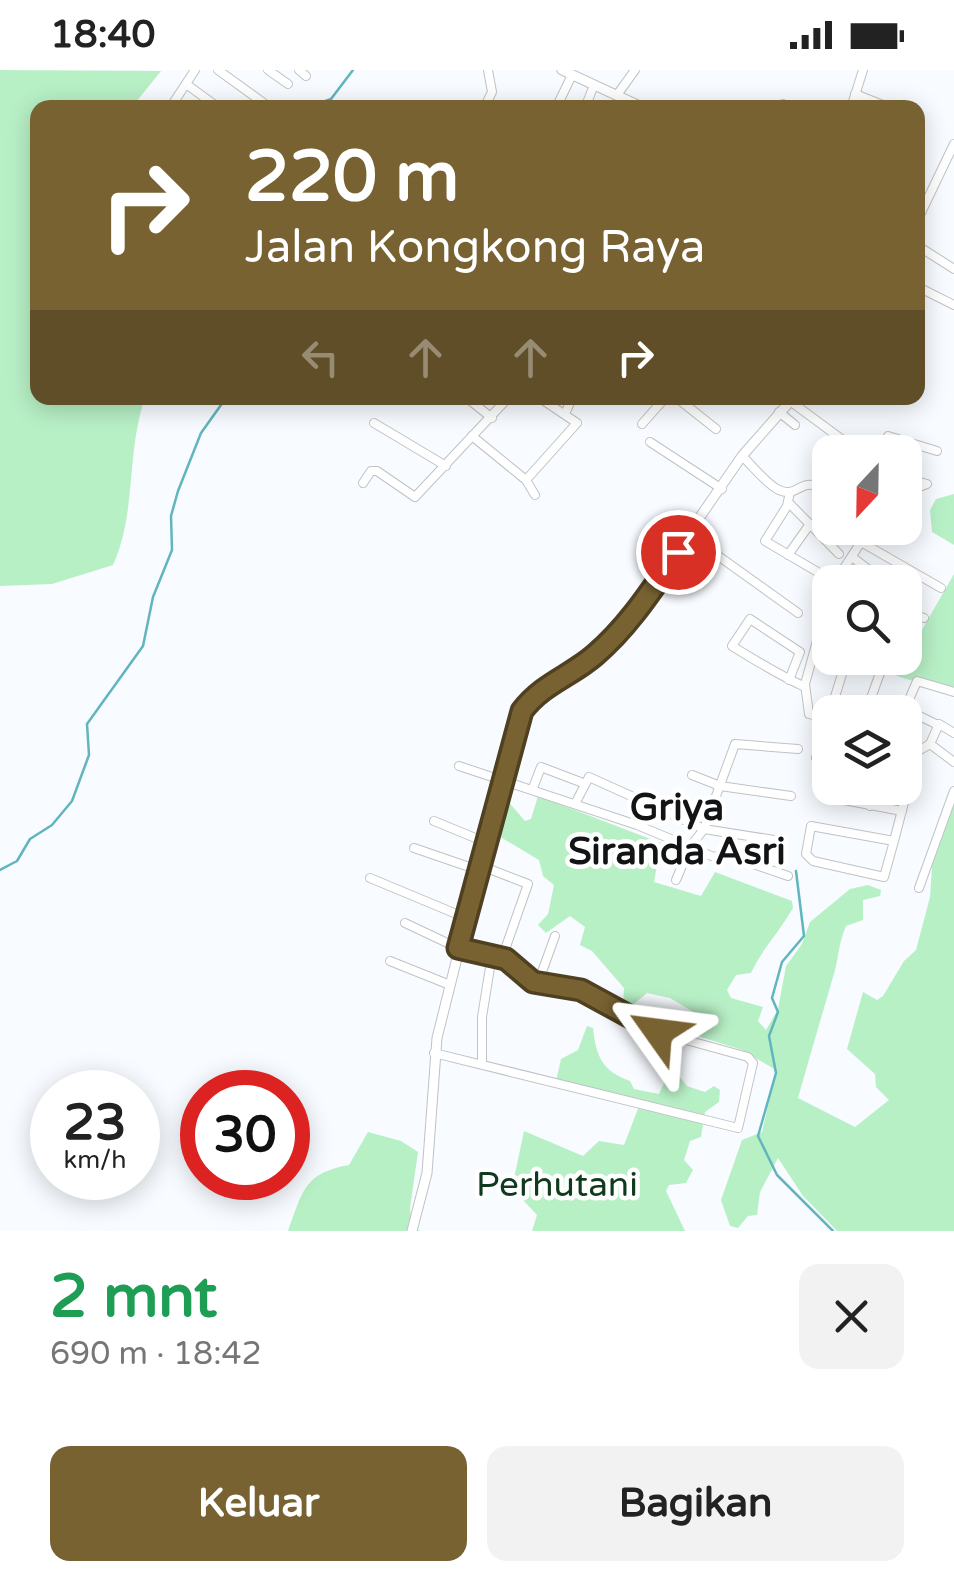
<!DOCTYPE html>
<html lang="id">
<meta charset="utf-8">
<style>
:root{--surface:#fff;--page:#f2f2f2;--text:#222;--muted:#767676;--accent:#786232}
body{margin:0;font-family:"Varela Round",sans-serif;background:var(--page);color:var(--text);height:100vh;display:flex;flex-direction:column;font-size:38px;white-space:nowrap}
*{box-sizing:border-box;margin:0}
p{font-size:32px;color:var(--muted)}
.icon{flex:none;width:55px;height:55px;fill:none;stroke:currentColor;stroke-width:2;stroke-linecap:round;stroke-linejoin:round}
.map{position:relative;height:1161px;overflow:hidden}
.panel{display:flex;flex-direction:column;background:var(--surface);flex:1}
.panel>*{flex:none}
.banner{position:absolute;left:30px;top:30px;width:895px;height:305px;border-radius:20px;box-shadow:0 5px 25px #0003;background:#786232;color:#fff;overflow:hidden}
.needle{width:65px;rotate:202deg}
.tools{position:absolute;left:812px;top:365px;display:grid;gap:20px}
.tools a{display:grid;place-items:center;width:110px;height:110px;border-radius:20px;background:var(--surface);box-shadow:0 5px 25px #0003;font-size:50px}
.speed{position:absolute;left:30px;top:1000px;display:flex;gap:20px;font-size:50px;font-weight:700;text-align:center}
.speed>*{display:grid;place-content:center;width:130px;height:130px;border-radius:50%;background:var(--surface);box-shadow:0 5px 25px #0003;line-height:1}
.speed small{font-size:25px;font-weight:400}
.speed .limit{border:15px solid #d22;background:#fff;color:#111}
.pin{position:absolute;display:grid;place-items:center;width:85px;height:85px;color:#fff;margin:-42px;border:5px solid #fff;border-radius:50%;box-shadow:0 2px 10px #0007}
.me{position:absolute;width:110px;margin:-55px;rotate:301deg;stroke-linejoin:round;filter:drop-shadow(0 0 8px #0008)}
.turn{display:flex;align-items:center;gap:35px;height:210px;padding:0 50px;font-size:45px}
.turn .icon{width:130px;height:130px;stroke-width:2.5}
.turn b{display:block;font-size:70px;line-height:85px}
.lanes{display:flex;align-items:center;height:95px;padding:0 50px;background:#0003;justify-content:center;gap:50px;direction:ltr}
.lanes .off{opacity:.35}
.round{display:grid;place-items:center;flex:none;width:105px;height:105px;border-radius:20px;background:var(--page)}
.headline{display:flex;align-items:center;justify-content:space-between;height:170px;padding:0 50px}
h1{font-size:60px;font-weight:700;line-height:75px;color:#1e9e55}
.action{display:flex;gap:20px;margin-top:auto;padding:20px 50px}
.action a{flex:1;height:115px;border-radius:20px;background:var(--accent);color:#fff;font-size:40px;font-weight:700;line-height:115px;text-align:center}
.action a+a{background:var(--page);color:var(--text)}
.status{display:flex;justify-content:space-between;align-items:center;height:70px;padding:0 50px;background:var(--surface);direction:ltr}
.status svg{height:28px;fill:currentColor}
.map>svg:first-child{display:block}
.green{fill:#b8f0c6}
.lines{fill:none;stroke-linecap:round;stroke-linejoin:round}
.stream{stroke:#61b5be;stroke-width:2.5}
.minor-casing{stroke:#bfc3c6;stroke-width:10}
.tertiary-casing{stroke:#bfc3c6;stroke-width:11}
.minor{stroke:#fff;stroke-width:8}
.tertiary{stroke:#fff;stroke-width:9}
.route-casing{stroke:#4e4020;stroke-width:25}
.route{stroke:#786232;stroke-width:18}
.labels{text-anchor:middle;stroke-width:9;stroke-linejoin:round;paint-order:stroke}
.park-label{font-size:35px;fill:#0f3a1e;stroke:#fff}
.neighbourhood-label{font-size:38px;font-weight:bold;fill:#121314;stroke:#fff}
</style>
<div class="status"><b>18:40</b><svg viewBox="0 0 49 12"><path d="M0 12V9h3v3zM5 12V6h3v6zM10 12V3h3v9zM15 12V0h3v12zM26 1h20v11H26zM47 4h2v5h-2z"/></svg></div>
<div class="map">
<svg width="954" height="1161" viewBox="0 0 954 1161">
<rect width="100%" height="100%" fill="#f8fbff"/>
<g class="green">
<path d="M0,0L161,1L132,37L38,38V328H145C126,382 137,442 113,495L52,514L0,516Z"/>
<polygon points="954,424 954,475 932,462 930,440 936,429"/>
<path d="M954,504V619C925,612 890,611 869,588H905V567L919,565Z"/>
<path d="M538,726L661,773L654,812L701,826L715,802L792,831L793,838C780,861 762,879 751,903L736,905L727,920L731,928L763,937L758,951L766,960L778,939L786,896L802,874L810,852L850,819L868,815L881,820L880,826L863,830V850L846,856C839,872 839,884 835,900C823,942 810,985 798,1028L855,1057L889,1030L876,1017L875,1004L847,979L863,922L877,930L883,926L904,891L916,880L930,827L933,781L954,727V1161H837L803,1126L778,1088L760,1122L757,1145L748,1146L738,1158L730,1156L721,1130L742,1070L762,1062L776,1000L742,980L701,967L697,963L700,946L670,928L647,923L628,939L623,936L624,918L592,881L580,875L585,857L570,846L546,863L538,855L548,844L554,815L543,806L539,790L497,765L506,729L525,751L531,749Z"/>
<path d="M587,956L593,958C596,986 602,1001 630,1011L634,1019L659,1024L665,1011L661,1004L667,999L676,1002L687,1016L705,1022L714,1016L720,1020L719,1032L705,1042L701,1067L690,1071L684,1090L693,1100L686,1113L669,1115L666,1121L685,1161H532L537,1145L512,1118L524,1061L583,1086L599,1071L624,1075L641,1031L556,1011L561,989L578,980Z"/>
<path d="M368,1062L401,1071L418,1082L410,1138L412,1156L420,1161H288C303,1121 304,1103 349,1095Z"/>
</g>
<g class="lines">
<g class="stream">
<polyline points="306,38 331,29 353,0"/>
<polyline points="0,800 17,791 30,769 52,755 72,731 89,685 87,654 143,576 153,527 172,480 171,446 178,421 201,363 226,328"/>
<polyline points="796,801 804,866 782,892 772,928 778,942 769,966 776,1003 758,1066 777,1105 833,1161"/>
</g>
<defs>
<g id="minor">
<polyline points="218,0 265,34"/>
<polyline points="268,0 288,14"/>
<polyline points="299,0 306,6"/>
<polyline points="186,14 219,38"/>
<polyline points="855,24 890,38"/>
<polyline points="617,25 635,0"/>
<polyline points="170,38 195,0"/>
<polyline points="484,38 492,22 488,0"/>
<polyline points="556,38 572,5"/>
<polyline points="585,38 594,15"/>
<polyline points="781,38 783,34"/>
<polyline points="851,38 863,0"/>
<polyline points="918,149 954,74"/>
<polyline points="918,176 954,199"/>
<polyline points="918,217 954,235"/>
<polyline points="467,328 492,348"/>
<polyline points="677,328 716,359"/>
<polyline points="790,331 859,382"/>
<polyline points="779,342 795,355"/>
<polyline points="565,344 572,328"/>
<polyline points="374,353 446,396"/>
<polyline points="642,354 665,328"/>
<polyline points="472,366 526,410 535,425"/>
<polyline points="650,372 722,419"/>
<polyline points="883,382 888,366 937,381"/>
<path d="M742,386C753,396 766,414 779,420C801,430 801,399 830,426"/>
<polyline points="905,408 927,414 911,420 905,438"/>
<polyline points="526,410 577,353 540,328"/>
<polyline points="363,413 371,401 377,401 415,427 508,328"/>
<polyline points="790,422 787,436 765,471 821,504"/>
<polyline points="788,432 839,484"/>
<polyline points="897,462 899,458"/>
<polyline points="689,465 798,543"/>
<polyline points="861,472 941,518"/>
<polyline points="788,485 810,454"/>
<polyline points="852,487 873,503 871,512"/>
<polyline points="835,512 861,472 858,458"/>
<polyline points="830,524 805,614 809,644 830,649"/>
<polyline points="905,542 924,548"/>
<path d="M789,610L800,582L750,549L732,576C756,591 779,605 805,617"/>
<polyline points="866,642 880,603"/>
<polyline points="938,655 905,639 917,611 954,622"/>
<polyline points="930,674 939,654 954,663"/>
<polyline points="913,684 930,674 954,692"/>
<polyline points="816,688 847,588"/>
<polyline points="459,696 637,755 714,787 724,784 788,806"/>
<polyline points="692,705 720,716 791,726"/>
<polyline points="533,718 541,697 583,713"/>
<polyline points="823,726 902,741"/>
<polyline points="575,734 589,707 704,759 774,770"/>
<polyline points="870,736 876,718"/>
<polyline points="434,751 485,772"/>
<polyline points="894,771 884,807 813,791 806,784 811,756 894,771 915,690 905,681"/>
<polyline points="414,778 478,800"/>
<polyline points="479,795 528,814 502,888"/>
<polyline points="370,808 466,848"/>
<polyline points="676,810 690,777 704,759 735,674 798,679"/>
<polyline points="919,818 954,721"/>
<polyline points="405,853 458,878 505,889 533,913 581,920 657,962 748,987 753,993 738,1058 434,983"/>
<polyline points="390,891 450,915"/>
<polyline points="538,913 555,866"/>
<polyline points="482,994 482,947 492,885"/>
</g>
<g id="tertiary">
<polyline points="562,0 644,38"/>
<polyline points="412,1161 427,1103 437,968 515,656 538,621 579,598 624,557 742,386 793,328"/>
</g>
</defs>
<use href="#minor" class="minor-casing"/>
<use href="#tertiary" class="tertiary-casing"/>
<use href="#minor" class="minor"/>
<use href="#tertiary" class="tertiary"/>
</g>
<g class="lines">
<defs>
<path id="route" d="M658,962L581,920L533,912L506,889L458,878L522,641C542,614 571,606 595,585C629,556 653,518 678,482"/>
</defs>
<use href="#route" class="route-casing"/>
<use href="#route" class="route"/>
</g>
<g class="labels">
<g class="park-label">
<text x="557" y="1126">Perhutani</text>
</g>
<g class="neighbourhood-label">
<text x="677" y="750">Griya<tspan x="677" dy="44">Siranda Asri</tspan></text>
</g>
</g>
</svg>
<div class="tools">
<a><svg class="needle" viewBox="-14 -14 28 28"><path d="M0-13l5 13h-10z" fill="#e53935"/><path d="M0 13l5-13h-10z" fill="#767676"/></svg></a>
<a><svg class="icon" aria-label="search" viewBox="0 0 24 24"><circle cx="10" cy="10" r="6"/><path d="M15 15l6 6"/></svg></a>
<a><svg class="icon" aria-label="layers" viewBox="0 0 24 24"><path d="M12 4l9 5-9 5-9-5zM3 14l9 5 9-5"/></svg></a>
</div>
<div class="speed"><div>23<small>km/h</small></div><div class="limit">30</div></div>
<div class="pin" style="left:678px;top:482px;background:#d93025"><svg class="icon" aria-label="arrive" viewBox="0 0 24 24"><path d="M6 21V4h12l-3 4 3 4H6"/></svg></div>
<svg class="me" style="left:658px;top:962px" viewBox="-20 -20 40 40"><path d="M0-17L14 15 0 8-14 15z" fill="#786232" stroke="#fff" stroke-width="4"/></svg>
<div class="banner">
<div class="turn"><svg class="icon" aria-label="right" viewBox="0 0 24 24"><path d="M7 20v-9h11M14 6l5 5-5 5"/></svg><div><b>220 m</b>Jalan Kongkong Raya</div></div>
<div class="lanes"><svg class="icon off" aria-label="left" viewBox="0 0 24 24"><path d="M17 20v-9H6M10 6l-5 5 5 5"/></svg><svg class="icon off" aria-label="ahead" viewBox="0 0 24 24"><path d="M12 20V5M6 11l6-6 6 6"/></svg><svg class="icon off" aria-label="ahead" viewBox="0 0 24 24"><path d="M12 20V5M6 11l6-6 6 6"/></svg><svg class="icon" aria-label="right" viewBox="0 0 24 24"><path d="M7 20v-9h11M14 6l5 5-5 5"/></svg></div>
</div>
</div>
<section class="panel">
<div class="headline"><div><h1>2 mnt</h1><p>690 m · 18:42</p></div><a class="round"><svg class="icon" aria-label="close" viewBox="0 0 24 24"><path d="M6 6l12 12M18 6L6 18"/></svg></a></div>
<div class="action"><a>Keluar</a><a>Bagikan</a></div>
</section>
